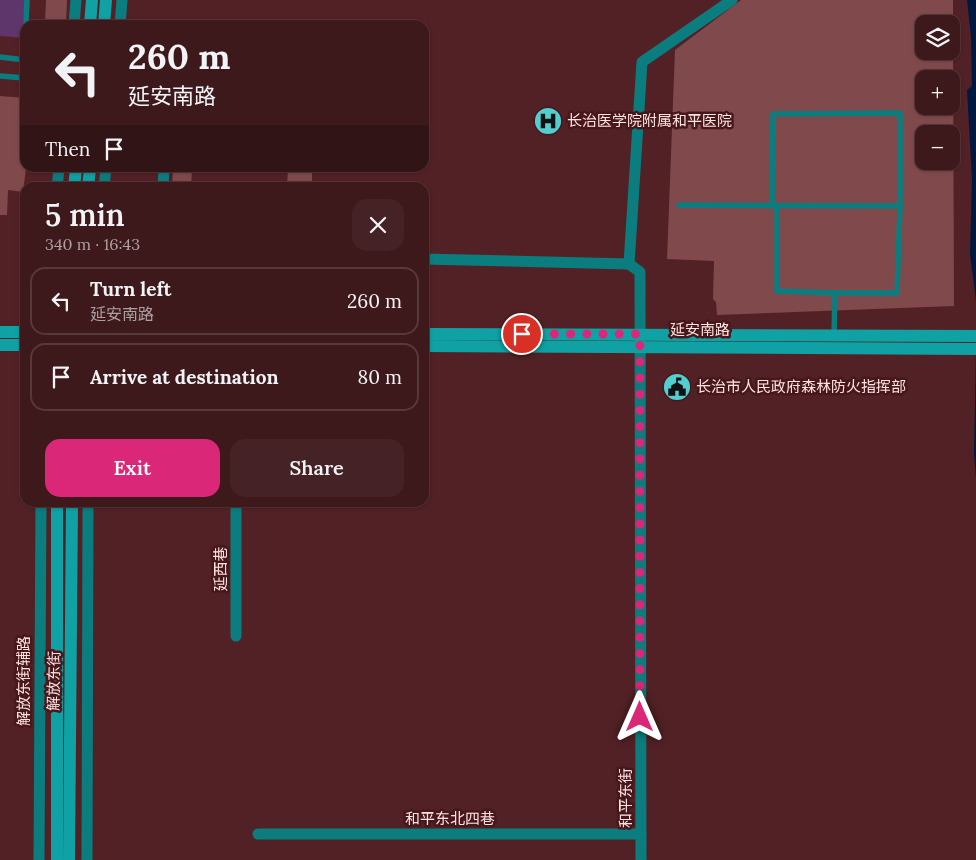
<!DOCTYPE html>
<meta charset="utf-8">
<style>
:root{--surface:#3e191c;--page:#452225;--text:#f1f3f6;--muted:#ada0a3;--line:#57383b;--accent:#db2777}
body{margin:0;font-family:Lora,"Noto Sans SC",serif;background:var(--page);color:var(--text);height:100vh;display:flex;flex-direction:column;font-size:19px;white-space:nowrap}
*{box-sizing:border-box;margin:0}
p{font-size:16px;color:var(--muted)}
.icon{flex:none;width:28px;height:28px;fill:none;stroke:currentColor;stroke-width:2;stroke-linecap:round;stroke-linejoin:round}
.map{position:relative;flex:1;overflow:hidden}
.details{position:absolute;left:20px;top:182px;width:409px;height:325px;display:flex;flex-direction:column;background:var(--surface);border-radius:15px;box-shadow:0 1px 4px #0004,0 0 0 1px var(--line)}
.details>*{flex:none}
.banner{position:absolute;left:20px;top:20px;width:409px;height:152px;border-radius:15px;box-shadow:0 1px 4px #0004,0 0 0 1px var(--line);background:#3e191c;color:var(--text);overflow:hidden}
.fabs{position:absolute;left:915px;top:15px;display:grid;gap:10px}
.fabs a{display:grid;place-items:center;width:45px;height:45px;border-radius:10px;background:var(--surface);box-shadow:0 1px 4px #0004,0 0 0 1px var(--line);font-size:25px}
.pin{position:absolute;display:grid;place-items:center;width:42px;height:42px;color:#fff;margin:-21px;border:2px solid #fff;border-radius:50%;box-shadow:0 1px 5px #0007}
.me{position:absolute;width:55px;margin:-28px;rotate:0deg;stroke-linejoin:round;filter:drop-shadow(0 0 4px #0008)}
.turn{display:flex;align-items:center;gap:18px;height:105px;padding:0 25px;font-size:22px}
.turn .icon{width:65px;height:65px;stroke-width:2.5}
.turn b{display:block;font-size:35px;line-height:42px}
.then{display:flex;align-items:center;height:48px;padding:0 25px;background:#0003;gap:10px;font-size:19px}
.round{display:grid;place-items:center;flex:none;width:52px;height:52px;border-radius:15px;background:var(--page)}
.head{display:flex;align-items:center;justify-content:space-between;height:85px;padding:0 25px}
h1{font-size:30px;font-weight:600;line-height:38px}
.primary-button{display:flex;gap:10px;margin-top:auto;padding:10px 25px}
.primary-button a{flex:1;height:58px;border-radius:15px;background:var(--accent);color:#fff;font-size:20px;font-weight:600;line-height:58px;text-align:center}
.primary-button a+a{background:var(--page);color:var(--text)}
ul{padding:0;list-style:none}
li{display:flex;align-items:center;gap:15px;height:68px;margin:0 10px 8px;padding:0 15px;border:2px solid var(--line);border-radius:15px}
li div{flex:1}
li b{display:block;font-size:19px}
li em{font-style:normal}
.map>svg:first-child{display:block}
.green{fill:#5f366b}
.water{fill:#001840}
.building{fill:#804a4d;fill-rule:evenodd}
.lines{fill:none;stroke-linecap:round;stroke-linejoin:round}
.service{stroke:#0b7d7f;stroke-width:5.5}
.minor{stroke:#0b7d7f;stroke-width:11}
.secondary{stroke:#0fa1a4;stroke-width:12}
.route{stroke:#db2777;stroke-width:9;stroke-dasharray:0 16.2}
.labels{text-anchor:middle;stroke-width:5;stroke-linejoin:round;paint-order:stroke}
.poi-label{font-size:15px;fill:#fee3e3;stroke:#47171b;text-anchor:start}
.street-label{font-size:15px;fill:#fee3e3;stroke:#47171b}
</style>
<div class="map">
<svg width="976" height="860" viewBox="0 0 976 860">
<rect width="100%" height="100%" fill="#522125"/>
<polygon class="green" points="0,0 26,0 24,38 0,36"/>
<g class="water">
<polygon points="967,0 976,0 976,301 970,254 972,180 967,90 972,86 971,37"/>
<polygon points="976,350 976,478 974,453"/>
</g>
<g class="building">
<polygon points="46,0 67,0 66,25 45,25"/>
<path d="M741,0H953V24H924V51H951V44H953L954,306L717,315L716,302L713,299L714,261L667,259L675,50ZM924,79H951V106H924ZM924,134H951V161H924Z"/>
<polygon points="0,96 25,98 26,168 23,192 8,190 7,215 0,215"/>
<polygon points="173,168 192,168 191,188 172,188"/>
<polygon points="288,168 312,168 312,188 287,188"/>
</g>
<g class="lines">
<g class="service">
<polyline points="26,25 27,0"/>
<polyline points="0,57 25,60"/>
<polyline points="24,59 25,39"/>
<polyline points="0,76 25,78"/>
<polyline points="679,205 900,206"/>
<polyline points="834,335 835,293 897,293 900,206 900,113 773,114 772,204 777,210 777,291 835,293"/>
</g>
<g class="minor">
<polyline points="74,25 76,0"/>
<polyline points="120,25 122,0"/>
<polyline points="57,188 59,168"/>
<polyline points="104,188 106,168"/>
<polyline points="163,188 164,168"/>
<polyline points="424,259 629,264 642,62 732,0"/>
<polyline points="629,264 640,272 641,860"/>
<polyline points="236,636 236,502"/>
<polyline points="258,834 641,834"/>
<polyline points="39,860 41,502"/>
<polyline points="87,860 88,502"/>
</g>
<g class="secondary">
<polyline points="90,25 92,0"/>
<polyline points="104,25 106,0"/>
<polyline points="74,188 76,168"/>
<polyline points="88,188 90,168"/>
<polyline points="0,332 25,332"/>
<polyline points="424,334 976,336"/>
<polyline points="0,345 25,345"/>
<polyline points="424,346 976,349"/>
<polyline points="57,502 57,860"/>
<polyline points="69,860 72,502"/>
</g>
</g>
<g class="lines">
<polyline class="route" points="522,334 640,334 640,717"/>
</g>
<defs>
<symbol id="hospital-disc" viewBox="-11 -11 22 22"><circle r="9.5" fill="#52cdd0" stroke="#47171b"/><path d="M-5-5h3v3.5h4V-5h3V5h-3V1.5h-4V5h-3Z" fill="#111"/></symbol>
<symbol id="civic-disc" viewBox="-11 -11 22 22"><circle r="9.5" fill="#52cdd0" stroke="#47171b"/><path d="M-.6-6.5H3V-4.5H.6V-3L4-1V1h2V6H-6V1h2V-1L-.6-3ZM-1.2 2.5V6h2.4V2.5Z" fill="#111"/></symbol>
</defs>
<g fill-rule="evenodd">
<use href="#hospital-disc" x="532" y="105" width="32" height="32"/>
<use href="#civic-disc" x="661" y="371" width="32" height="32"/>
</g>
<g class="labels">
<g class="poi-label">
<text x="567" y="126">长治医学院附属和平医院</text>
<text x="696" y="392">长治市人民政府森林防火指挥部</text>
</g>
<g class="street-label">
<text x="700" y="335">延安南路</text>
<text transform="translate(221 569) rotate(-90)" y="5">延西巷</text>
<text transform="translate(24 681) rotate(-90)" y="5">解放东街辅路</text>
<text transform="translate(54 681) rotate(-89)" y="5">解放东街</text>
<text transform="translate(626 798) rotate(-90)" y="5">和平东街</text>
<text x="450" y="824">和平东北四巷</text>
</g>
</g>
</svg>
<div class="fabs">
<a><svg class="icon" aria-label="layers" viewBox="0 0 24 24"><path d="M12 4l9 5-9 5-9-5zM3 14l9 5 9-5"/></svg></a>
<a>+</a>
<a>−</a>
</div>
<div class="pin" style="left:522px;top:334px;background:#d93025"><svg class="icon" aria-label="arrive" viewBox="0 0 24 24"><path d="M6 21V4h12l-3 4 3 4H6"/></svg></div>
<svg class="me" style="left:640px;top:717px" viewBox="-20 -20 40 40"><path d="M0-17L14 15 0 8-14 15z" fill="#db2777" stroke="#fff" stroke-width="4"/></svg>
<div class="banner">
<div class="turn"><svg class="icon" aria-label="left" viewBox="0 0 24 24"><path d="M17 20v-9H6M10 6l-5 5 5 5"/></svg><div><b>260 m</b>延安南路</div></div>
<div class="then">Then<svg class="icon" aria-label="arrive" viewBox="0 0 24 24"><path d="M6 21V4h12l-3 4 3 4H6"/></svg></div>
</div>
<section class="details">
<div class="head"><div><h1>5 min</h1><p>340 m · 16:43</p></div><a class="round"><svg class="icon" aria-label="close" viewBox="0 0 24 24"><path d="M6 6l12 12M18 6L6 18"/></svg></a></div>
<ul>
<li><svg class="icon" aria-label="left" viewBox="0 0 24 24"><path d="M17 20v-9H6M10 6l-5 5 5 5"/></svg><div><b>Turn left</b><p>延安南路</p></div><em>260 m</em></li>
<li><svg class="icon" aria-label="arrive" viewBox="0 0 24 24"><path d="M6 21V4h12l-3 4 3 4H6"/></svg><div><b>Arrive at destination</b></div><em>80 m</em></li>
</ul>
<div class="primary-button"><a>Exit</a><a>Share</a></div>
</section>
</div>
